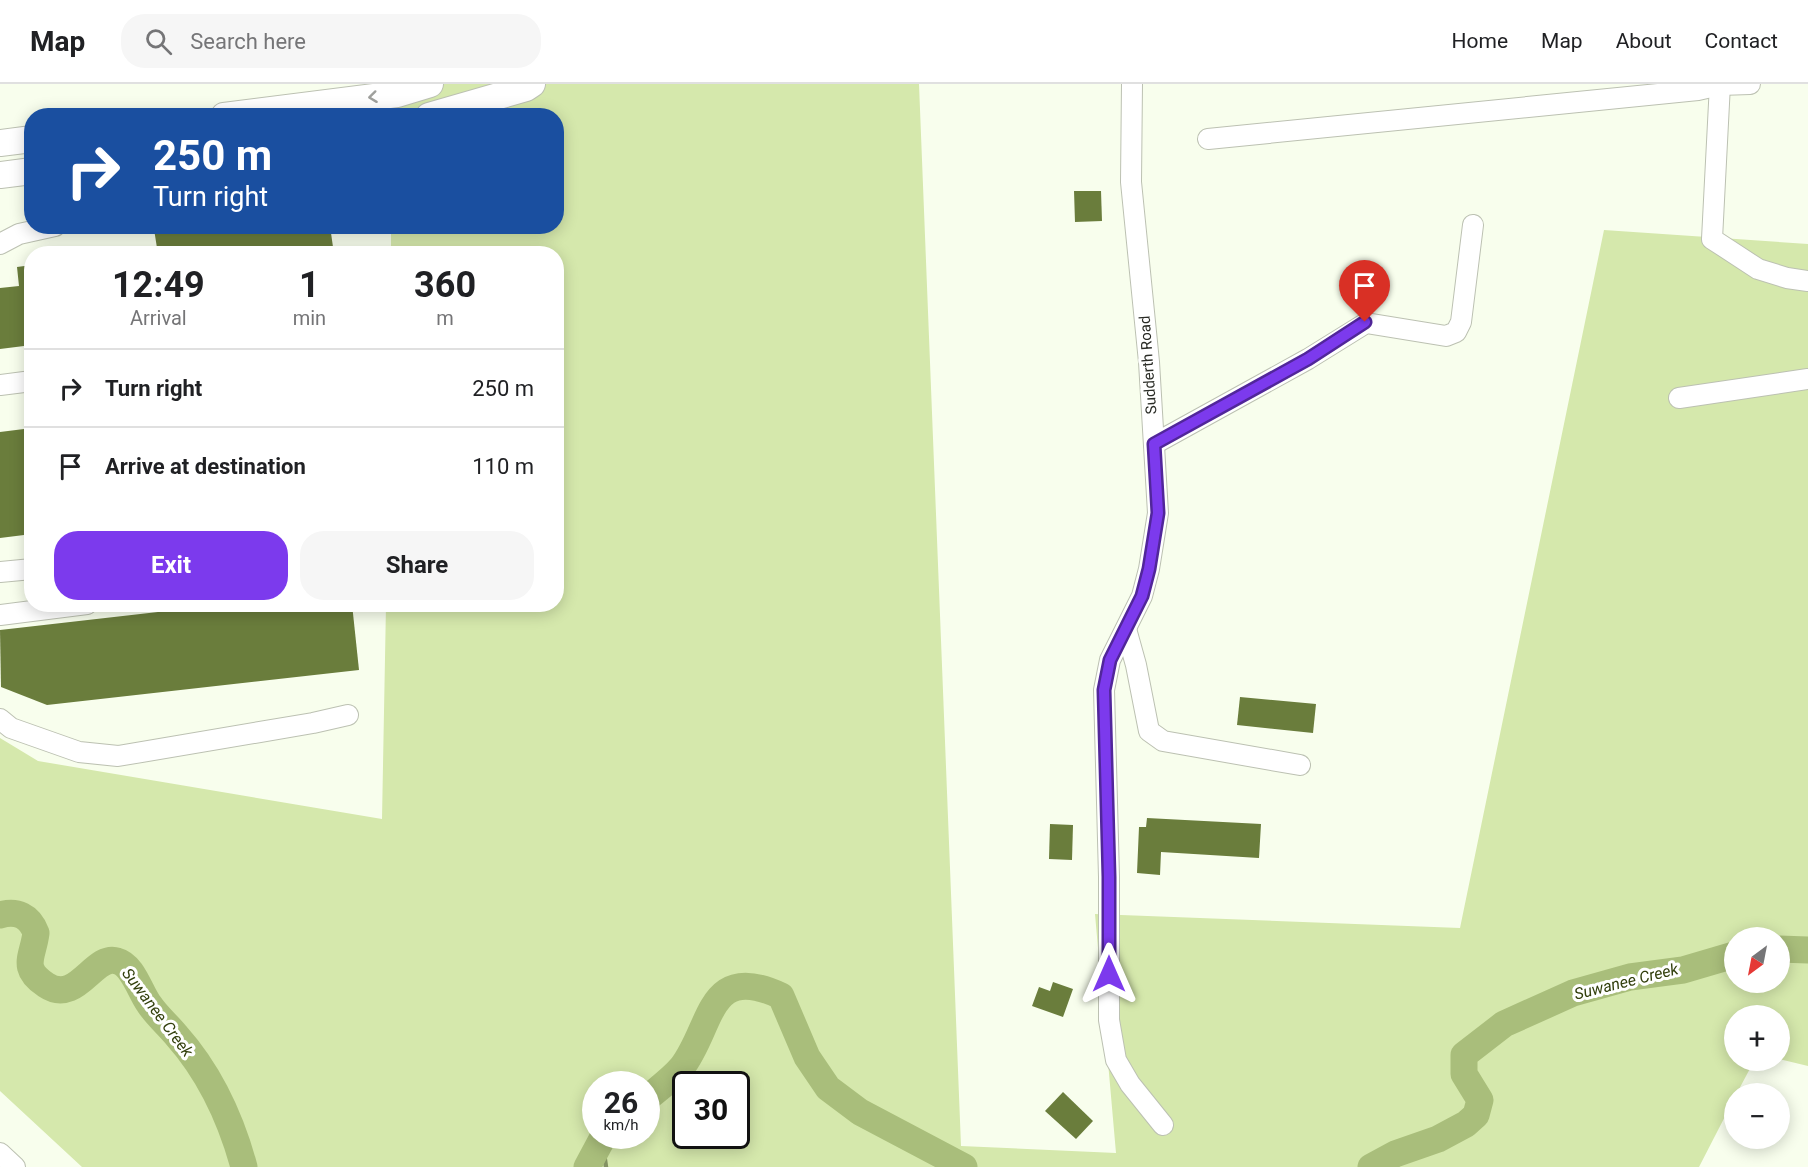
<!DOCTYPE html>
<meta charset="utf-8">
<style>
:root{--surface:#fff;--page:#f6f6f6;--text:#202124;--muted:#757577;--line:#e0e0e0;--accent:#7c3aed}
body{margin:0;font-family:Roboto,sans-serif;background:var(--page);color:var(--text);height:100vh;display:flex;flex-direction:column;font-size:22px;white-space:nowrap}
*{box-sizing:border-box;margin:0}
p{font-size:20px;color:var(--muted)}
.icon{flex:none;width:33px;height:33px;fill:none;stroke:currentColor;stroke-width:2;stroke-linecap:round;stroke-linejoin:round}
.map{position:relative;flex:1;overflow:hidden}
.details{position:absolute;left:24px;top:162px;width:540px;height:366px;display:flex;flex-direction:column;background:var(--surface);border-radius:24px;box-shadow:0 3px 15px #0003}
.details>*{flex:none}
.top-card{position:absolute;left:24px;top:24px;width:540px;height:126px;border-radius:24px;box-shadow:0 3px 15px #0003;background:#1a4fa0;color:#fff;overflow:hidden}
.needle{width:39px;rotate:212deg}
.controls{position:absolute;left:1724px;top:843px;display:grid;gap:12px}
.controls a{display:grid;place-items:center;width:66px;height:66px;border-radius:50%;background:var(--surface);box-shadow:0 3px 15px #0003;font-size:30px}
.speed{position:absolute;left:582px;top:987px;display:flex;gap:12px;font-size:30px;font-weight:700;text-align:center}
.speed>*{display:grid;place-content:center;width:78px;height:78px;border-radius:50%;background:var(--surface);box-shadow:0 3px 15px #0003;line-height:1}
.speed small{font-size:15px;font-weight:400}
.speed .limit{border:3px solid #111;border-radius:9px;background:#fff;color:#111}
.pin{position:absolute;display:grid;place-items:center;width:51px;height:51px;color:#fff;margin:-62px -26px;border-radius:50% 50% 50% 0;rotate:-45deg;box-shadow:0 0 6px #0007}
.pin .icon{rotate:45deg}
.me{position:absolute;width:66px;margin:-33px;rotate:0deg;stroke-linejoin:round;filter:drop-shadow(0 0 4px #0008)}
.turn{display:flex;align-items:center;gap:21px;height:126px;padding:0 30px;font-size:27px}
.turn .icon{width:78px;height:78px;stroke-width:2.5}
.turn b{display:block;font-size:42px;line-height:51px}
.eta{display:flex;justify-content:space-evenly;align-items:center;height:102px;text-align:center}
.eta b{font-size:36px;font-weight:700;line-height:42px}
.primary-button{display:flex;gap:12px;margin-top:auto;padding:12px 30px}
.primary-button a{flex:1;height:69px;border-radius:24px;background:var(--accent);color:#fff;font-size:24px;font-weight:700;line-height:69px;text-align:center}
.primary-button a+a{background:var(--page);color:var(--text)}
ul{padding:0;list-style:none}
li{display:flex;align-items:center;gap:18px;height:78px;padding:0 30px;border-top:2px solid var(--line)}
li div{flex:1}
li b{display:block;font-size:22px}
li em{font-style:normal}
header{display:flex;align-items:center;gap:36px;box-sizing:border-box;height:84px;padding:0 30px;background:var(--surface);border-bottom:2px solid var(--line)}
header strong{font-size:28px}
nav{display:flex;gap:33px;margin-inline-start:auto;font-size:21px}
.search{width:420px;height:54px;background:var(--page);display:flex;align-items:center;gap:15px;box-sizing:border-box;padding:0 21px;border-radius:24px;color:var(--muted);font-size:22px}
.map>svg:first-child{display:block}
.green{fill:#d5e8ac;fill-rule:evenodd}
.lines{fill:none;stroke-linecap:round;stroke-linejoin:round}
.stream{stroke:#839262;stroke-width:4.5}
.river{stroke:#a9be7b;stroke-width:27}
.building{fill:#6a7d3c}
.minor-casing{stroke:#bcc1b2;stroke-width:22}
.major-casing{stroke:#bcc1b2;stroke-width:28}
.minor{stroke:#fff;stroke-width:20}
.major{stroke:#fff;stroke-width:26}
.oneway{stroke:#9fa09d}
.route-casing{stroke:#51269a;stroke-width:15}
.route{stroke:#7c3aed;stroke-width:10}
.labels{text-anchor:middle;stroke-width:6;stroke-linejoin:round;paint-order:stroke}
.street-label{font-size:15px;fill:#2a2c26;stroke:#fff}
.water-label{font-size:16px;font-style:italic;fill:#323f0c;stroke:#fff}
</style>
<header>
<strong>Map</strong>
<div class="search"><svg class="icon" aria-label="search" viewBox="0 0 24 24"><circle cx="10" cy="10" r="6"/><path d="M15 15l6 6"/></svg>Search here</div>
<nav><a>Home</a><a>Map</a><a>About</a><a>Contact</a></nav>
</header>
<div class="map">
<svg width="1808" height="1083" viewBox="0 0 1808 1083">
<rect width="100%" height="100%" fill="#f8feed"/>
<path class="green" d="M393,0H919L961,1062L1116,1069L1095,830L1460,844L1604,146L1808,160V982L1779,975V932H1734V976L1754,977L1737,1009L1734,1010V1015L1699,1083H82L0,1007V654L38,677L382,735L386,521L556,520V170L391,169V143L556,142V32L393,31ZM1734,854H1779V898H1734ZM596,1000H646V1052H596ZM686,1000H736V1052H686Z"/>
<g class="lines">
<polyline class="stream" points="602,1055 606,1083"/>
<g class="river">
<path d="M0,831C17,826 30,832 36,849C33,873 20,884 46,901C77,922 94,869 117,877C133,881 140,908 149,920C157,932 167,940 176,951C209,988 231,1035 244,1083"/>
<polyline points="1779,865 1808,866"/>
<path d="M646,1015C658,1005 672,995 682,983C713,943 707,877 781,912L807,973L828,1004L860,1028L964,1083"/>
<polyline points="587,1083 602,1055 605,1052"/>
<polyline points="1371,1083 1395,1070 1438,1055 1466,1040 1476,1031 1480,1016 1464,990 1464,971 1504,940 1573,909 1630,893 1683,886 1734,871"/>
</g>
</g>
<g class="building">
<polygon points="1074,107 1101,107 1102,137 1075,138"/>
<polygon points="170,142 330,142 334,170 127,170 157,164 154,145"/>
<polygon points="32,181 32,261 0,265 0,204 19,202 17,183"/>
<polygon points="32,344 32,450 0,454 0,348"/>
<polygon points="228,520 352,520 359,586 47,621 1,603 0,546"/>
<polygon points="1240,613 1316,620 1313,649 1237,641"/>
<polygon points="1147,734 1261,740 1259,774 1161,768 1160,791 1137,789 1139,743 1146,743"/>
<polygon points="1050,740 1073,741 1072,776 1049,775"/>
<polygon points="1053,898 1073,905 1063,933 1032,922 1039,903 1050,907"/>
<polygon points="1063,1008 1093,1037 1076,1055 1045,1027"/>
</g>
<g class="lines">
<defs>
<g id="minor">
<polyline points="1132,0 1131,98 1149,278 1158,429 1149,485 1142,512 1110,576 1104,606 1109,793 1109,936 1116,976 1130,1000 1163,1041"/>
<polyline points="1720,0 1712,155 1758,185 1787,194 1808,197"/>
<polyline points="1208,55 1698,6 1720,1 1750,0"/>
<polyline points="0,160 19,150 55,142"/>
<polyline points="0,301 32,297"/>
<polyline points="1679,314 1808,295"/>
<polyline points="1154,360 1308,275 1366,239 1446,252 1456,248 1461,238 1473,141"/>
<polyline points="0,488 32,485"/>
<polyline points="0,531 87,520"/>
<polyline points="1126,545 1136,581 1149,647 1163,657 1300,681"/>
<polyline points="0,635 11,644 79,668 118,672 313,639 348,631"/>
<polyline points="0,1069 15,1083"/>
</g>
<g id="major">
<polyline points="224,32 397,10 430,0"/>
<polyline points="429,32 526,4 532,0"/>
<polyline points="0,59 32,55"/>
<polyline points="0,91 32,87"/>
</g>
</defs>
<use href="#minor" class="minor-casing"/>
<use href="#major" class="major-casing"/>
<use href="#minor" class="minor"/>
<use href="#major" class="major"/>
</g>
<defs><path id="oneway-chevron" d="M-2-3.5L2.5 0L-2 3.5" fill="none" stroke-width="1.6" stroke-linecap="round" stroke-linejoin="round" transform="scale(1.5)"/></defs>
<use class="oneway" href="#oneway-chevron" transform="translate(373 13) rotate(173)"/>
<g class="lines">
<defs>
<polyline id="route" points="1109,890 1109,793 1104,606 1110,576 1142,512 1149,485 1158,429 1154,360 1308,275 1365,238"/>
</defs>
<use href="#route" class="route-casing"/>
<use href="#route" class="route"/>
</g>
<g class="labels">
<g class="street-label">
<text transform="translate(1148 281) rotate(-94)" y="5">Sudderth Road</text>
</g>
<g class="water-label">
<text transform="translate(1626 897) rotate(-14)" y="6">Suwanee Creek</text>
<text transform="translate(158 928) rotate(53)" y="6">Suwanee Creek</text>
</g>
</g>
</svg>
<div class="controls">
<a><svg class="needle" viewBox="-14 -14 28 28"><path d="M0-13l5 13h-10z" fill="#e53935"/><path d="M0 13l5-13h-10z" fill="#757577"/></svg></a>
<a>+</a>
<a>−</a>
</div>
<div class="speed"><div>26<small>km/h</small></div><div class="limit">30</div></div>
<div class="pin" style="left:1365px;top:238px;background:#d93025"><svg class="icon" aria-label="arrive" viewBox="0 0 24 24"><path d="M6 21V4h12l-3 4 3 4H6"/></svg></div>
<svg class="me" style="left:1109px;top:890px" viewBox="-20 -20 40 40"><path d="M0-17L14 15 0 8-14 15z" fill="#7c3aed" stroke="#fff" stroke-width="4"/></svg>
<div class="top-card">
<div class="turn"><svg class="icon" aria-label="right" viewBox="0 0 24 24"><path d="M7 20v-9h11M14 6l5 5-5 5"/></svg><div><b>250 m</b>Turn right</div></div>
</div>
<section class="details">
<div class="eta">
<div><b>12:49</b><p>Arrival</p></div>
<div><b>1</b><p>min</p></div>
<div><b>360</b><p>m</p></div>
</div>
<ul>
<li><svg class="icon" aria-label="right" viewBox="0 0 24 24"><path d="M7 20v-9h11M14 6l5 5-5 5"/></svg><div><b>Turn right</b></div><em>250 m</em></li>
<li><svg class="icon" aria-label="arrive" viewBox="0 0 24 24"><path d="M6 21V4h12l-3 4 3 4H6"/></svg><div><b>Arrive at destination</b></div><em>110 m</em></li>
</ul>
<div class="primary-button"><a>Exit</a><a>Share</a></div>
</section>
</div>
